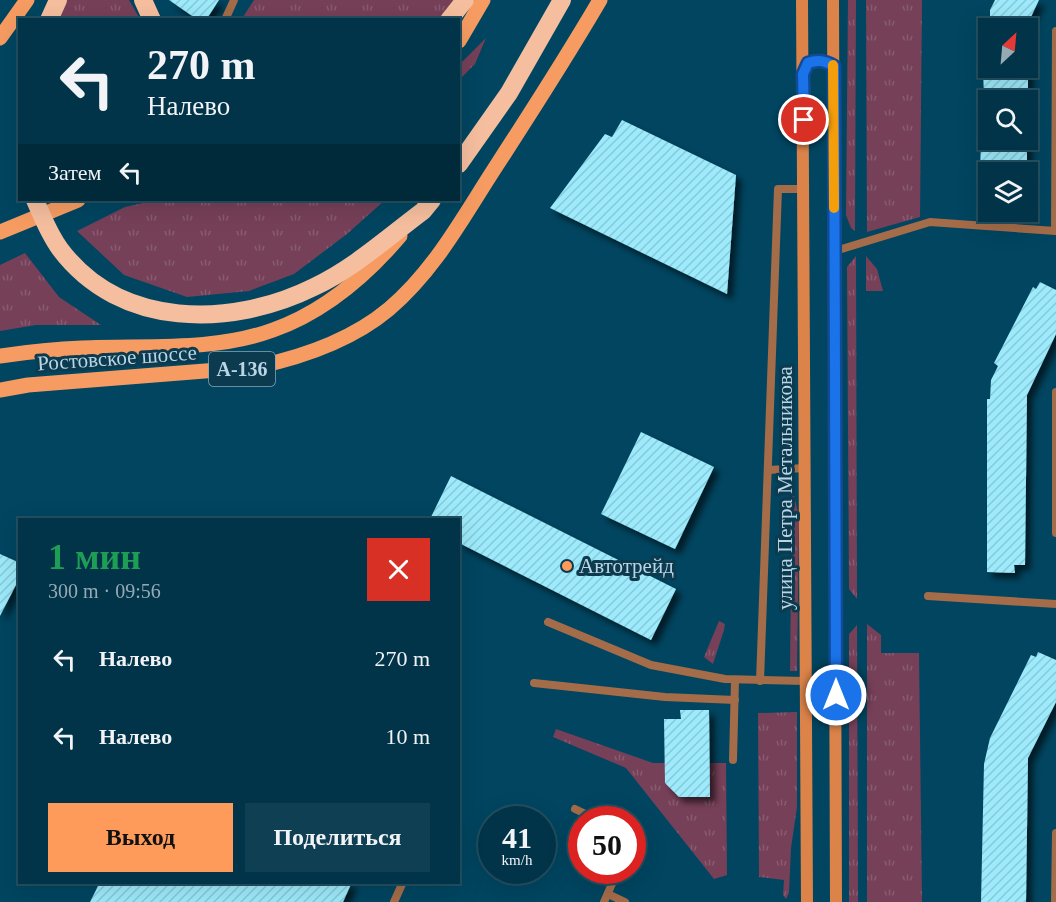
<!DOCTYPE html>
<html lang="ru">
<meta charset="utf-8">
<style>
:root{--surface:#013448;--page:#0f3f52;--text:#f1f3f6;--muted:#96aab4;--line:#234f60;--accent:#ff9b5a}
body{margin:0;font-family:"Times New Roman",serif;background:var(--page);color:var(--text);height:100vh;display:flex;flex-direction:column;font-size:22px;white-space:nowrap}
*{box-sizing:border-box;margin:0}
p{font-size:20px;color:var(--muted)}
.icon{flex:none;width:33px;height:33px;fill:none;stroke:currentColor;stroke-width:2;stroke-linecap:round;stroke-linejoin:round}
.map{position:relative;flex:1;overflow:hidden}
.panel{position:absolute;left:18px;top:518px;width:442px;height:366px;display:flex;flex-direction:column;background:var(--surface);border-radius:0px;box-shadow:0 6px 24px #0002,0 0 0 2px var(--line)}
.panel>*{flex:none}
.guide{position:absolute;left:18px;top:18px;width:442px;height:183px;border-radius:0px;box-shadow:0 6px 24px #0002,0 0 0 2px var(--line);background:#013448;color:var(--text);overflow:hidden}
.needle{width:39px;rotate:26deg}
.controls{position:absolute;left:978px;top:18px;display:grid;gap:12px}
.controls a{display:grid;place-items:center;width:60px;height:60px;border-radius:0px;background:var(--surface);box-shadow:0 6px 24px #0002,0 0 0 2px var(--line);font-size:30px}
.speed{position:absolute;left:478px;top:806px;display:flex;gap:12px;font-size:30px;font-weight:700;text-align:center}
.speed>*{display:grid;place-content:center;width:78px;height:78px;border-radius:50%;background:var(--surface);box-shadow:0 6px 24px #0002,0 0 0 2px var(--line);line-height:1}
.speed small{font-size:15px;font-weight:400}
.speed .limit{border:9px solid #d22;background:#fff;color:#111}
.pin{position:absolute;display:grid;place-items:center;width:51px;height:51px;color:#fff;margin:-26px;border:3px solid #fff;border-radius:50%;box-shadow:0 2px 6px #0007}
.me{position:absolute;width:66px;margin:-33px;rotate:0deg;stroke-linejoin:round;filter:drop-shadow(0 0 4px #0008)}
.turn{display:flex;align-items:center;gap:21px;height:126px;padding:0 30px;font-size:27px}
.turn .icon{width:78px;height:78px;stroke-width:2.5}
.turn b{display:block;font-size:42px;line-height:51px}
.then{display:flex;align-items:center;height:57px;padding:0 30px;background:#0003;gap:12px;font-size:22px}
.round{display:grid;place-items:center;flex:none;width:63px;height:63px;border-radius:0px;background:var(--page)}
.headline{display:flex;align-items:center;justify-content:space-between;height:102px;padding:0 30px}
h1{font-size:36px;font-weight:800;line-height:45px;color:#1e9e55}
.action{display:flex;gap:12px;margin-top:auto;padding:12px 30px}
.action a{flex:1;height:69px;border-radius:0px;background:var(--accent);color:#111;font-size:24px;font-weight:800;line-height:69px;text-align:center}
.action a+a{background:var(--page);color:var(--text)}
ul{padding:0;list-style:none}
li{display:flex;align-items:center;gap:18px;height:78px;padding:0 30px}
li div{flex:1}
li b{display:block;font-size:22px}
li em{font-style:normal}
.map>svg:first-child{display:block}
.grass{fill:url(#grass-tufts)}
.building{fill:url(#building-hatch);filter:url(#shadow)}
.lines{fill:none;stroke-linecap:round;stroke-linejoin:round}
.lane{stroke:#a46c49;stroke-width:8}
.secondary{stroke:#db8349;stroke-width:12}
.primary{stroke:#f69c62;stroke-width:15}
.highway{stroke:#f5be9e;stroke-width:18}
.route-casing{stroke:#114b97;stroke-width:15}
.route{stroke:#1a73e8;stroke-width:10}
.slow{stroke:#f59e0b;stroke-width:10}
.poi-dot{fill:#ff9b5a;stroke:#0c3a4e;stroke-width:2}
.labels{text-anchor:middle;stroke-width:6;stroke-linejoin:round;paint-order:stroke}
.shield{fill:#0c3a4e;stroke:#86a7b8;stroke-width:1.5}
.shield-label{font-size:20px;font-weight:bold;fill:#bad6e6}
.street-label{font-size:21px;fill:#bad6e6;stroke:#0c3a4e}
.poi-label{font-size:21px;fill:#bad6e6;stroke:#0c3a4e;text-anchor:start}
</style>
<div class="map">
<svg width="1056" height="902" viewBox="0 0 1056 902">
<defs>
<pattern id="grass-tufts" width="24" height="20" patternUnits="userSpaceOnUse" patternTransform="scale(1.5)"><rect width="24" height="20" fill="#764058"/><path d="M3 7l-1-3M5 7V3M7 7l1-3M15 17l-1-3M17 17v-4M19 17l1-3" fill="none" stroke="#875b70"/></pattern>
<pattern id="building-hatch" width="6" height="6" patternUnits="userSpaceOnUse" patternTransform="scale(1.5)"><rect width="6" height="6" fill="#9ceafb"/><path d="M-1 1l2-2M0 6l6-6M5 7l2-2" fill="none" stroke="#88c8d7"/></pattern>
<filter id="shadow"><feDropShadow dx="5.5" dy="5.5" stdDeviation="3" flood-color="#0009"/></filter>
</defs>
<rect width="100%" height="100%" fill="#014560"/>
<g class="grass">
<polygon points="67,0 129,0 140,19 56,20"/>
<polygon points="254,0 462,0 445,19 241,20"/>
<polygon points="848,0 856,0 855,231 851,228 846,215"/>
<polygon points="866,0 922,0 920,217 867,232"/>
<polygon points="486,38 475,64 459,80 459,65"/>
<polygon points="156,200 385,200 347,234 294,274 249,291 187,297 124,275 77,231 125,207"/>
<polygon points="25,253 59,297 101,325 36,325 0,331 0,265"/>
<polygon points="856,256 857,599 849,589 847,267"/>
<polygon points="866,256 877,269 883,291 866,291"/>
<polygon points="792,488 799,516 797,671 790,671"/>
<polygon points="719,621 725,624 724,630 713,664 704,657"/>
<polygon points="867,624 881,635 881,653 919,653 922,902 867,902"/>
<polygon points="857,625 858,902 849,902 849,634"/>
<polygon points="797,712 797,807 791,848 789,893 786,899 783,895 784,880 759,877 758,713"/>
<polygon points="556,729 653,763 726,763 727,875 714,879 626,768 553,737"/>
</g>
<g class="building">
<polygon points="169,0 219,0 206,20 198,20"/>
<polygon points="995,0 1039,0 1029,21 1029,28 990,28 990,10"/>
<polygon points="983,68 1028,68 1028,100 984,100"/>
<polygon points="622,120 736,175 727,294 550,208 605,134 612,137"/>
<polygon points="981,140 1027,140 1027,172 980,172"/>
<polygon points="1040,282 1056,290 1056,334 1027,395 1025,565 1014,565 1015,573 987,572 987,399 990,399 991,380 998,366 994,363 1033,287 1036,289"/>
<polygon points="641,432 714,467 675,549 601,514"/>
<polygon points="451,476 676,589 651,640 459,543 459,519 430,519"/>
<polygon points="0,554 20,563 20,577 0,616"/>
<polygon points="1038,652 1056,660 1056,702 1028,758 1026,902 981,902 984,764 990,738 1031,655 1036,657"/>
<polygon points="680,710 709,710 710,797 679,797 665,783 664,719 681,719"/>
<polygon points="100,882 352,882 343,902 90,902"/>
</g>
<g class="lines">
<g class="lane">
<polyline points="225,20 234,0"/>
<polyline points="1055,231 1056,31"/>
<polyline points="835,251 930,222 1056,231"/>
<polyline points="1056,392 1056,533"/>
<polyline points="768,470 805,468"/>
<polyline points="928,596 1056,604"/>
<polyline points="548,622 651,665 725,679 805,681"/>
<polyline points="760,681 778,189 804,189"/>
<polyline points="534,683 665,697 735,700"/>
<polyline points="733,760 735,680"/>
<polyline points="575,809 596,819"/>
<polyline points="608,894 625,902"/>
<polyline points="394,902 403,882"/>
<polyline points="604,902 618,870"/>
<polyline points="1055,902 1056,833"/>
</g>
<g class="secondary">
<polyline points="802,0 807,902"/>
<polyline points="833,0 836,902"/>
<path d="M803,74L808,63C818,59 825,61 834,66"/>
</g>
<g class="primary">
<polyline points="0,38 27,0"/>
<polyline points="459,41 483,0"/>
<polyline points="0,232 78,200"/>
<path d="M0,356C27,352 54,349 82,348C144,345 213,352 273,330C324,312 365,277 400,236"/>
<path d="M0,390L28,385L256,367C303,357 352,340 389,309C434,271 462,219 493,171C530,114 566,58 600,0"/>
</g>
<g class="highway">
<polyline points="143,0 152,20"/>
<polyline points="49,20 58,0"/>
<polyline points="449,20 465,0"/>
<polyline points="459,164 509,93 562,0"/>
<path d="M35,200C42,216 49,234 60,249C120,329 231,328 314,287C354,268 387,238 423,211L432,200"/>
</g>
</g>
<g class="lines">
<defs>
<path id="route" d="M804,120L803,74L808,63C818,59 825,61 834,66L836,695"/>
</defs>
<use href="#route" class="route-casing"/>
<use href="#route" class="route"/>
<polyline class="slow" points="833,65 834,208"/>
</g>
<circle class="poi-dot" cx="567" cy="566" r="6"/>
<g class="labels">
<rect class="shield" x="209" y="352" width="66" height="34" rx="4.5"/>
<g class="shield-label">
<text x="242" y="376">А-136</text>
</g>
<g class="street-label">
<text transform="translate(117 358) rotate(-4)" y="7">Ростовское шоссе</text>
<text transform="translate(785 488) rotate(-90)" y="7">улица Петра Метальникова</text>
</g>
<g class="poi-label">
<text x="579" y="573">Автотрейд</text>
</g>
</g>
</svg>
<div class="controls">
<a><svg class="needle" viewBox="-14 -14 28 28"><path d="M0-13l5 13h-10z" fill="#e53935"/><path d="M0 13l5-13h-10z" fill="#96aab4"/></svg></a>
<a><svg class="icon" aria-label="search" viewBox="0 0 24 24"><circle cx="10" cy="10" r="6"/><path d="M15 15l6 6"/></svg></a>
<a><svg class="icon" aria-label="layers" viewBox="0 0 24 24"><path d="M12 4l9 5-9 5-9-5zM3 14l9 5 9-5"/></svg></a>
</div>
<div class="speed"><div>41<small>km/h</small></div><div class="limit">50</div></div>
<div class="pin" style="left:804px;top:120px;background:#d93025"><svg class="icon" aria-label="arrive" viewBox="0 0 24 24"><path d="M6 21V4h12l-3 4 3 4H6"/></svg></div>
<svg class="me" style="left:836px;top:695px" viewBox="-20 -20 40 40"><circle r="17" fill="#1a73e8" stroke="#fff" stroke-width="3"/><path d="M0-11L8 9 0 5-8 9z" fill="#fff"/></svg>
<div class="guide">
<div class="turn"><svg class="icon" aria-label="left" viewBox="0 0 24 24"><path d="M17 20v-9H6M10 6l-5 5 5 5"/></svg><div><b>270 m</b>Налево</div></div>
<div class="then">Затем<svg class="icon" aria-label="left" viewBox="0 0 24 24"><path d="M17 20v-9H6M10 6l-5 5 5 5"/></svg></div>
</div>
<section class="panel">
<div class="headline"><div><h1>1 мин</h1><p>300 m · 09:56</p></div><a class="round" style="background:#d93025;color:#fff"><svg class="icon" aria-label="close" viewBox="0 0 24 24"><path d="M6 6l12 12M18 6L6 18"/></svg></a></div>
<ul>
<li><svg class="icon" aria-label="left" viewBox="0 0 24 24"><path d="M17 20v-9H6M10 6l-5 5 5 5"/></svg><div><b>Налево</b></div><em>270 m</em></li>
<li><svg class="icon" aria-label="left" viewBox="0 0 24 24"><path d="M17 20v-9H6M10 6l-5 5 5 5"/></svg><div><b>Налево</b></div><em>10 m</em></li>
</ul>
<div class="action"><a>Выход</a><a>Поделиться</a></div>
</section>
</div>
